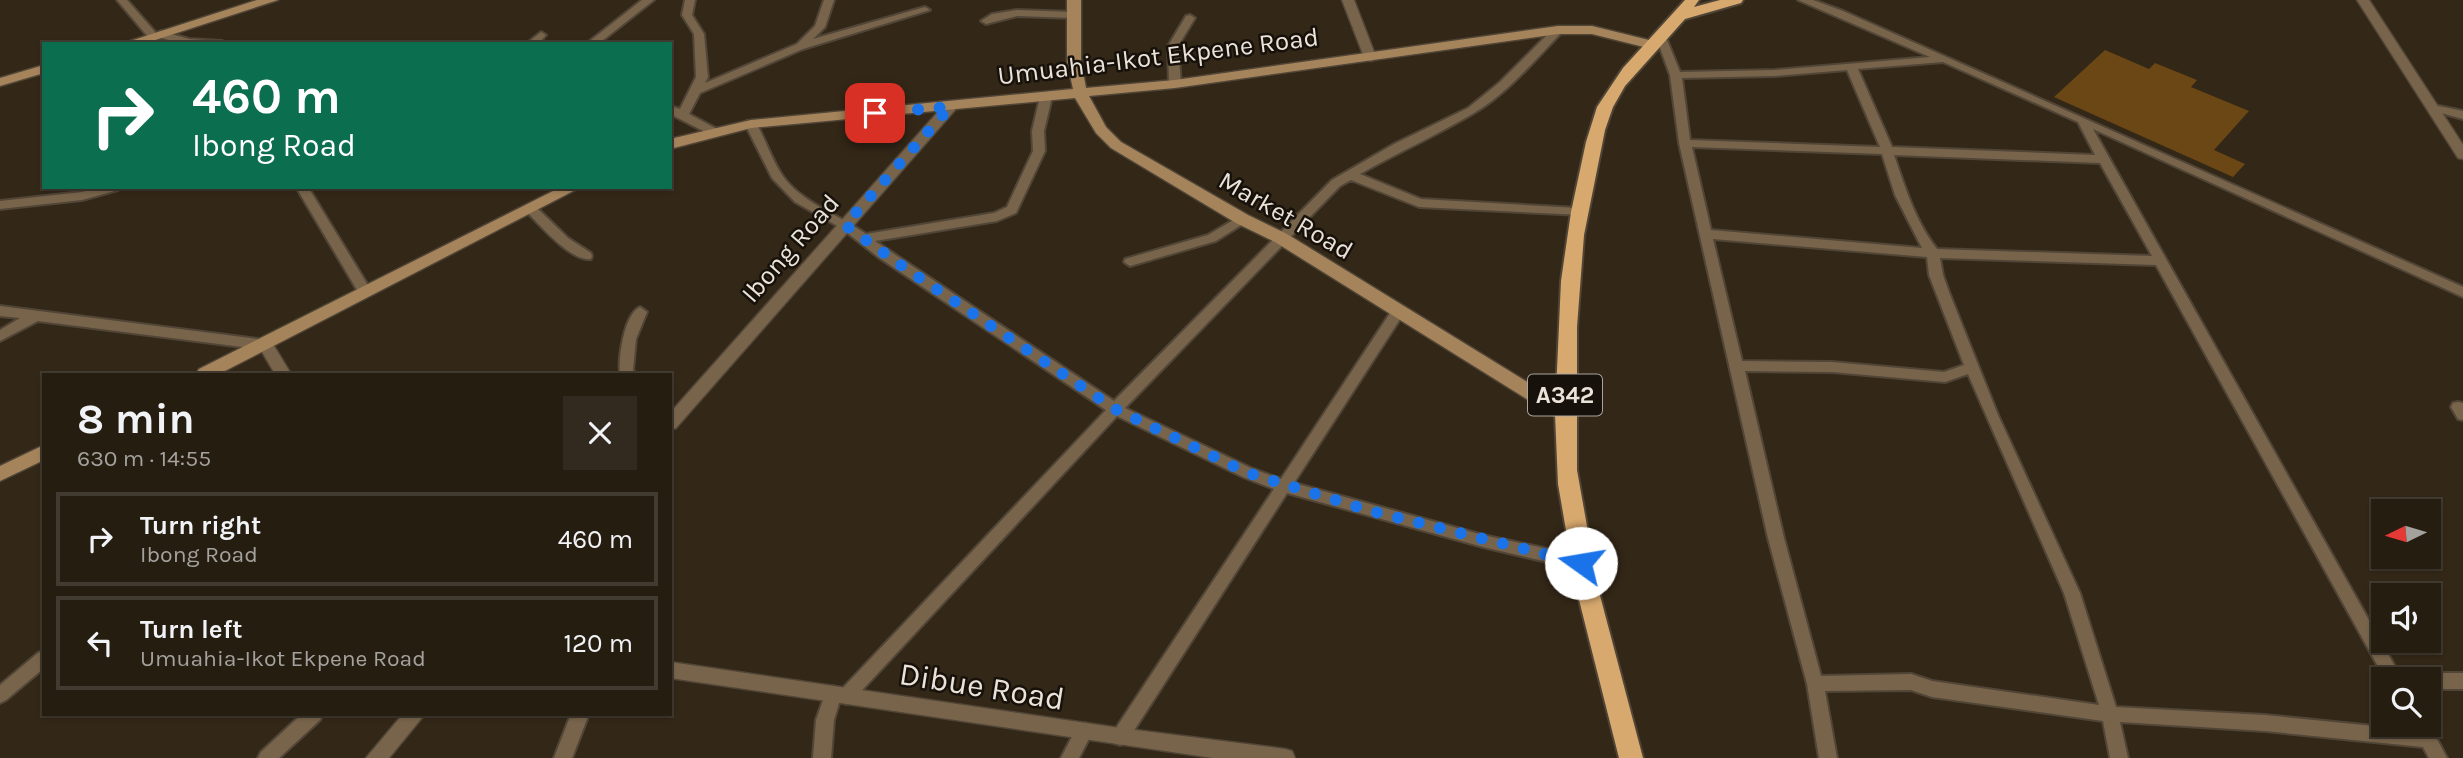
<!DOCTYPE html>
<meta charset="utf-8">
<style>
:root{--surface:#261d11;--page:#322a1f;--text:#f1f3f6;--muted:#a4a29f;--line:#423b31}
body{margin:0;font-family:Karla,sans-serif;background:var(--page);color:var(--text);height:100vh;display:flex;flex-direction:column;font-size:26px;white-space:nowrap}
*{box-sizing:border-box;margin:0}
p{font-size:23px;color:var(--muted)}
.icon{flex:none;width:38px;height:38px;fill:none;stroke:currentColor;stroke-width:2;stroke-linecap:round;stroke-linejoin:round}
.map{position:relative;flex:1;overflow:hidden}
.drawer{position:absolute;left:42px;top:373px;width:630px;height:343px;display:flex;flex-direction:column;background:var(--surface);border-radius:0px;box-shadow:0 2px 5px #0004,0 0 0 2px var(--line)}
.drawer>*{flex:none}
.banner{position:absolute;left:42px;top:42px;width:630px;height:147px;border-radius:0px;box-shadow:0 2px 5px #0004,0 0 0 2px var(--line);background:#0b6e4f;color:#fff;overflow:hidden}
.needle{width:46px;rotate:265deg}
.tools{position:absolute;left:2371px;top:499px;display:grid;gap:14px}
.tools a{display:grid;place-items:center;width:70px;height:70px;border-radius:0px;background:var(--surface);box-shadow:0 2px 5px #0004,0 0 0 2px var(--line);font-size:35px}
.pin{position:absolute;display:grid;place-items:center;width:60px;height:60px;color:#fff;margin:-30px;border-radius:14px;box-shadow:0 4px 10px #0006}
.me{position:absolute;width:77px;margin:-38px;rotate:283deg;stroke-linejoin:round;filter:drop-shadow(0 0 5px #0008)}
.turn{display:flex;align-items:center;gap:24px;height:147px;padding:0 35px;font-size:32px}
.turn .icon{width:91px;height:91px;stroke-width:2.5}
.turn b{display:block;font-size:49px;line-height:60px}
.round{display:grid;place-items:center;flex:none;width:74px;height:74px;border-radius:0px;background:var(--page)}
.summary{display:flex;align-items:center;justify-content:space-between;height:119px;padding:0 35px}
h1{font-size:42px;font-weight:700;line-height:52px}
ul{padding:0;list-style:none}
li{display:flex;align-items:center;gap:21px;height:94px;margin:0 14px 10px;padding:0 21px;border:4px solid var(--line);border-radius:0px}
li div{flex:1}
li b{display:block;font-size:26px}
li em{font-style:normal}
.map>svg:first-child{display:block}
.green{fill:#6a4714}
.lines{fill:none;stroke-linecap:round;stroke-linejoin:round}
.minor-casing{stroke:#504536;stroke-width:4}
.tertiary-casing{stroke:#504536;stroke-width:3}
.secondary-casing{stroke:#504536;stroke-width:3}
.trunk-casing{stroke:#504536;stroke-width:4}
.minor{fill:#78644b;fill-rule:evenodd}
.tertiary{fill:#78644b;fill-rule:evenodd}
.secondary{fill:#a5845c;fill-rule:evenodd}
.trunk{fill:#d8a96e;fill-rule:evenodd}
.route{stroke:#1a73e8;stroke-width:12;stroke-dasharray:0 21.6}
.labels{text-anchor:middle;stroke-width:5;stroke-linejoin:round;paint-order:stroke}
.shield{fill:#16110a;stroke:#aba49c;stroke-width:2}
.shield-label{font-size:24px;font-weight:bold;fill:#ebe3da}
.street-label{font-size:26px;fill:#ebe3da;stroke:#16110a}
.near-street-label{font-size:32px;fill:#ebe3da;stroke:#16110a}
</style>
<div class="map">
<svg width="2463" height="758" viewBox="0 0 2463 758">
<rect width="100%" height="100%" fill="#332717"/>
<polygon class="green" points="2105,50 2149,69 2155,63 2197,80 2191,87 2249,111 2214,150 2245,164 2233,177 2054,97"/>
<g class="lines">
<defs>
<g id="minor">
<polygon points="117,0 127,0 156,33 161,31 189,39 222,41 227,44 182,44 158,37 149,38"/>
<polygon points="642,0 654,0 598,44 586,44"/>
<polygon points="685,0 695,0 692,15 704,34 708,77 705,83 797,44 815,26 824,0 834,0 825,27 813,39 921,8 925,7 930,10 803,49 700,93 689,114 717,129 719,132 713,136 670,114 670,106 680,109 696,77 694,34 682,15"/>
<path d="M1798,0H1813L1843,11L2463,287V297L2093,129L2402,679H2385L2156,265L1940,258L1943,275L1949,292L1998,415L2080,593L2116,707L2265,715L2413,730L2411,724H2429L2447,758H2429L2423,747L2265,731L2120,722L2128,758H2110L2103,721L1932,697L1911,690L1825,691L1837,758H1819L1807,684L1768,538L1679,143L1670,75L1656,37L1661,34L1665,35L1680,72L1775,70L1930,57ZM1943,62L2078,122L2095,155L1892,147L1858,69ZM1847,70L1880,147L1690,140L1682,78L1775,76ZM1692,147L1882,154L1895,195L1922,248L1711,230ZM1894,155L2100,163L2152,256L1937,249C1915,221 1905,187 1894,155ZM1713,239L1927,257L1929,275L1964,365L1944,372L1832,362L1742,361ZM1745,371L1832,372L1945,382L1968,374L2064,593L2099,705L1932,681L1911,674L1821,676L1784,538Z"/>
<polygon points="1017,10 1073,12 1078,15 1073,18 1017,16 986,24 981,21 992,14"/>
<polygon points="1190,15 1195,18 1178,46 1181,84 1175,87 1169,84 1168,46 1186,16"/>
<path d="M1558,27L1563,30L1562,32C1535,60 1508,93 1474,113C1437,135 1397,153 1360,174L1421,199L1578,208L1584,212L1582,215L1419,207L1351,180L1340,186L1125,408L1253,469L1281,479L1394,307H1404L1406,310L1404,313L1294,483L1483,535L1581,556L1587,558L1589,563L1587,568L1581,570L1483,547L1287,493L1126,743L1120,745L1114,743L1111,737L1114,731L1274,489L1243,477L1117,416L852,701L846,704L840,700L834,720L831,758H813L816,720L827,689L833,686L840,691L1106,410L878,257L841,228L795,202L772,178L745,124L747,121H755C765,138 771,158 782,175C801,203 840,215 866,234L994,213L1007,207L1033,151L1032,131L1040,97L1046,94L1050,95L1052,97L1044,131L1045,151L1016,213L997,221L875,241L1114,401L1332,180L1394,144L1468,108L1500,82L1554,28Z"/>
<polygon points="541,32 546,35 538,44 526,44"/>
<polygon points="2434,105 2463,111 2463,119 2430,110 2430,106"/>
<polygon points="99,187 120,187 118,190 82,200 0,209 0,201 82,192"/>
<polygon points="296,187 308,187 372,292 370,295 360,295"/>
<path d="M530,204L534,205L568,238L591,253L592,256L591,259C571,262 539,224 526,211L524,208Z"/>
<polygon points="1242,215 1246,216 1248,219 1246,222 1216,241 1130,266 1124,262 1125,259 1208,235"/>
<polygon points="0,306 266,340 273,345 266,350 38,321 0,341 0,330 20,318 0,316"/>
<path d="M640,307L647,312L636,339L633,370L636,374H620C618,359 624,314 640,307Z"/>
<polygon points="2458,402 2463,403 2463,420 2458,419 2451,407 2453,403"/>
<polygon points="44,651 44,668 6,700 0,703 0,685 38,653"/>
<polygon points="2429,673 2463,673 2463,689 2429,689 2429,679 2422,679 2423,676"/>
<polygon points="302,714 323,714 320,720 279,758 258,758 261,752"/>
<polygon points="571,714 589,714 572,758 554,758"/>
<polygon points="1084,723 1090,725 1093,731 1079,758 1061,758 1078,725"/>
</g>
<g id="tertiary">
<polygon points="1342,0 1354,0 1376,57 1374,60 1370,61 1364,57"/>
<polygon points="2357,0 2369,0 2463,145 2463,159 2458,158"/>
<polygon points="950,103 955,104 955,110 676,428 670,430 670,413 945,104"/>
<polygon points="266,339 271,341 291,374 275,374 258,345"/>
<polygon points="670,662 1120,728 1285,749 1292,751 1295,758 1213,758 670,678"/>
<polygon points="403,714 425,714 389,758 366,758"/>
</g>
<g id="secondary">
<polygon points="257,0 278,0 143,44 121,44"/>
<polygon points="1067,0 1081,0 1081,61 1086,88 1175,80 1558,26 1592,26 1657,42 1659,45 1652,49 1592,34 1558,34 1175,88 1089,96 1106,127 1121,142 1248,215 1287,234 1571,409 1574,414 1571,419 1559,419 1275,242 1236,223 1111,148 1096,133 1075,98 751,128 670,149 670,139 751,120 1073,89 1067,61"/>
<polygon points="44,65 44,73 0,86 0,78"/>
<polygon points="561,187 581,187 219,374 196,374 199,369"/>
<polygon points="44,445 44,460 0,481 0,466"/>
</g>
<polygon id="trunk" points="1685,0 1699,0 1694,7 1720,0 1743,0 1741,3 1685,19 1625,86 1613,107 1605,130 1584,235 1577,327 1577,470 1598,588 1643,758 1619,758 1576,588 1558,484 1555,414 1561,281 1571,212 1586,142 1597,107 1623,68"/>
</defs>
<use href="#minor" class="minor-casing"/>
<use href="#tertiary" class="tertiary-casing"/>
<use href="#secondary" class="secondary-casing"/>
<use href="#trunk" class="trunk-casing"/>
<use href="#minor" class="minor"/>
<use href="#tertiary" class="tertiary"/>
<use href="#secondary" class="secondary"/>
<use href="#trunk" class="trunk"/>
</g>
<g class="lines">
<polyline class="route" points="875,113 950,107 845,225 905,268 1115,409 1248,473 1371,511 1581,563"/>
</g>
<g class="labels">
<rect class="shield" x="1528" y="374.5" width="74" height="41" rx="5"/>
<g class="shield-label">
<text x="1565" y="403">A342</text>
</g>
<g class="street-label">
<text transform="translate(1158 56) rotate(-7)" y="9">Umuahia-Ikot Ekpene Road</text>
<text transform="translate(1286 215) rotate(30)" y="9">Market Road</text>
<text transform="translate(790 248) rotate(-49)" y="9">Ibong Road</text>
</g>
<g class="near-street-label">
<text transform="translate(982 686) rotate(9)" y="11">Dibue Road</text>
</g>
</g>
</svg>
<div class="tools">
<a><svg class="needle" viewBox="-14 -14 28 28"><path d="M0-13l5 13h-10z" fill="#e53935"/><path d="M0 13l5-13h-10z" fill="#a4a29f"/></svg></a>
<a><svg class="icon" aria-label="sound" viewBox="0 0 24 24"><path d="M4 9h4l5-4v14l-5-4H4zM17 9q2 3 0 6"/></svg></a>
<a><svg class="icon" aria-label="search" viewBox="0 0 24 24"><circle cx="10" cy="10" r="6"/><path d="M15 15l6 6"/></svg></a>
</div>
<div class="pin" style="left:875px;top:113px;background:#d93025"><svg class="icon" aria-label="arrive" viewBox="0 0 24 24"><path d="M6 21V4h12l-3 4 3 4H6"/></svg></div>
<svg class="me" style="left:1581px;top:563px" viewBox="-20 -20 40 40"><circle r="19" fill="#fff"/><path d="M0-13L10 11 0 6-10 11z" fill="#1a73e8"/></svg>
<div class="banner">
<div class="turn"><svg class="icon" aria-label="right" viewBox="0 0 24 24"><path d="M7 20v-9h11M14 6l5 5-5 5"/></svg><div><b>460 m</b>Ibong Road</div></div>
</div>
<section class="drawer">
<div class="summary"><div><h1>8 min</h1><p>630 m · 14:55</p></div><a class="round"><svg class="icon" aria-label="close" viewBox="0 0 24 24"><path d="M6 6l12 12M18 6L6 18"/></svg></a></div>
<ul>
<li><svg class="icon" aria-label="right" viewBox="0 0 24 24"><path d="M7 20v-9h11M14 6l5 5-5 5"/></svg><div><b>Turn right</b><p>Ibong Road</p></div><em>460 m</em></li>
<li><svg class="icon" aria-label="left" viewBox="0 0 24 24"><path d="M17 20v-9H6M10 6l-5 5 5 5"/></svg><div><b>Turn left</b><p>Umuahia-Ikot Ekpene Road</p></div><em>120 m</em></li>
</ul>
</section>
</div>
